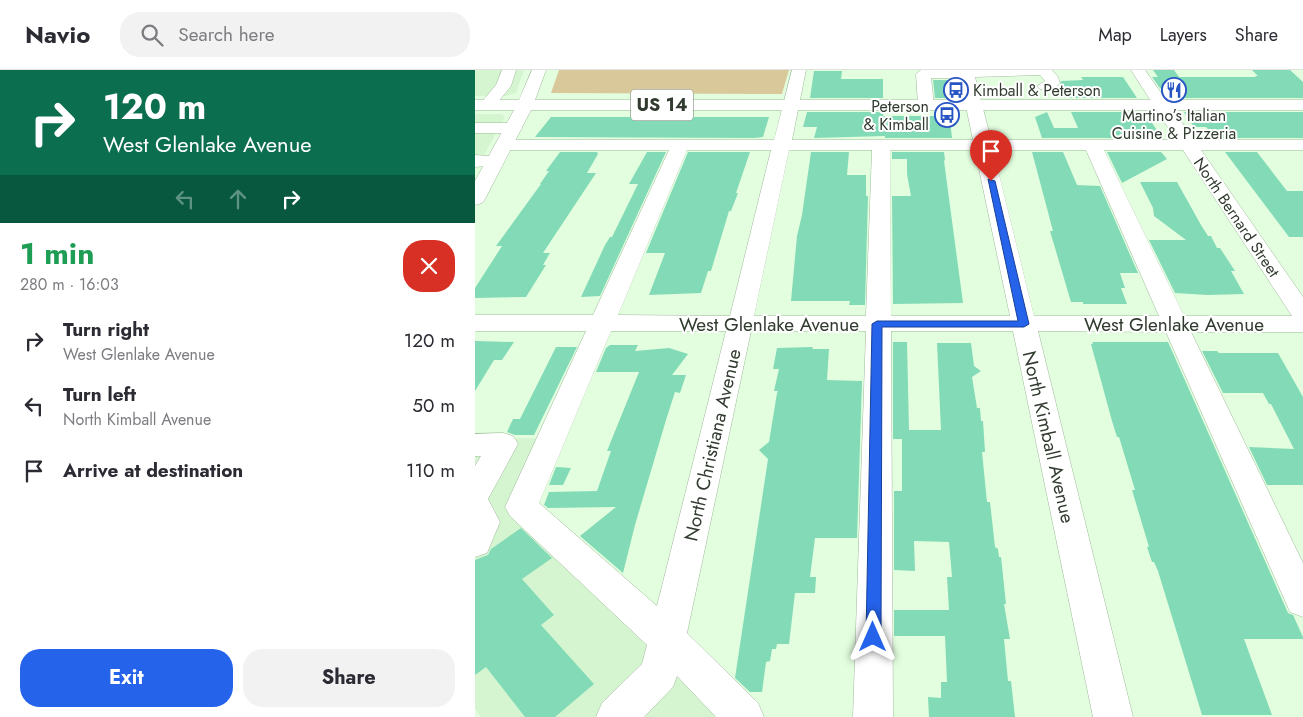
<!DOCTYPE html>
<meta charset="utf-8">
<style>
:root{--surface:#fff;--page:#f2f2f3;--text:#2b2b33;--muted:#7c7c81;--line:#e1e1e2;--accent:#2563eb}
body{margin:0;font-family:Jost,sans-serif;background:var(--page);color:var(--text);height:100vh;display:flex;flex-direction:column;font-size:19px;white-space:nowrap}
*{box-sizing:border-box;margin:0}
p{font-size:16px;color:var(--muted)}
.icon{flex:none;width:28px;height:28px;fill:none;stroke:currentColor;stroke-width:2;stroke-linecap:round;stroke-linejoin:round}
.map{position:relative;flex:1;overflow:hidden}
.details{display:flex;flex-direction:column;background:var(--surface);width:475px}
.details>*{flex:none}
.guide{background:#0b6e4f;color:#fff;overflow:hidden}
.pin{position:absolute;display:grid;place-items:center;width:42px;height:42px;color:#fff;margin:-51px -21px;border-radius:50% 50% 50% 0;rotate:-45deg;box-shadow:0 0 5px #0007}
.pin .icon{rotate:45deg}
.me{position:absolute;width:55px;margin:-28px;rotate:0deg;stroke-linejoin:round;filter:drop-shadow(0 0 4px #0008)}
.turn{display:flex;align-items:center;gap:18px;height:105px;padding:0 20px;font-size:22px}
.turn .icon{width:65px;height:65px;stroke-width:2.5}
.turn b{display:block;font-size:35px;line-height:42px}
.lanes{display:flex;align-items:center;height:48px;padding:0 20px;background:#0003;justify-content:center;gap:25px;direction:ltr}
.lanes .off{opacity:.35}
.round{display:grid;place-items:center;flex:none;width:52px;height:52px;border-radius:20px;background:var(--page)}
.summary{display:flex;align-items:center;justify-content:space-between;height:85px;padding:0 20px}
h1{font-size:30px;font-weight:700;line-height:38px;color:#1e9e55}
.button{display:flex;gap:10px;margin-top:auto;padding:10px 20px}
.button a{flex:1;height:58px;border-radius:20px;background:var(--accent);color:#fff;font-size:20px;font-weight:700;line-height:58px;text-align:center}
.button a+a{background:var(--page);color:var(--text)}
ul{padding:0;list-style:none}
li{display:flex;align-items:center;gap:15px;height:65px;padding:0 20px}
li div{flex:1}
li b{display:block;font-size:19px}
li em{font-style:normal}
header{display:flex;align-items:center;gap:30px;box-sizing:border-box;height:70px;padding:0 25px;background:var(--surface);border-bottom:1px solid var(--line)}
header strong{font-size:24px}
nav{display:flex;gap:28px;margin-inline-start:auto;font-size:18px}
.search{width:350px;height:45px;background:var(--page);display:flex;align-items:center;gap:12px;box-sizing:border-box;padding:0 18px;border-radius:20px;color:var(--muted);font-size:19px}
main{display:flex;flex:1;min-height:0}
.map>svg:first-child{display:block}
.built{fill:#d5f5d0}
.green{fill:#d9c99a}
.building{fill:#82dbb6}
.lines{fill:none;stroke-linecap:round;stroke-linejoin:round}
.minor-casing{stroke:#9fb99b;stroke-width:1}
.major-casing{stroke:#9fb99b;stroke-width:1}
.minor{fill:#fff;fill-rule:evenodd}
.major{fill:#fff;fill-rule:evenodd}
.route{fill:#2563eb;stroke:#184099}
.labels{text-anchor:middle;stroke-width:4;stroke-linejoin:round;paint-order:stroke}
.far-poi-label{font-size:16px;fill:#313b2f;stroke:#fff;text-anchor:start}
.far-street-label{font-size:16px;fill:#313b2f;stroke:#fff}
.shield{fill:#fff;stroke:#6f766d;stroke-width:1}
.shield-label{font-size:18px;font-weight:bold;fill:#313b2f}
.street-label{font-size:19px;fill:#313b2f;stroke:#fff}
</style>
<header>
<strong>Navio</strong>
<div class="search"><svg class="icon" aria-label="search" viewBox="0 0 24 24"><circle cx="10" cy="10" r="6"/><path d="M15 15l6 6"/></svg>Search here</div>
<nav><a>Map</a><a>Layers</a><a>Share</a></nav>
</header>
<main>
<section class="details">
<div class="guide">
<div class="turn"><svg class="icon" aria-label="right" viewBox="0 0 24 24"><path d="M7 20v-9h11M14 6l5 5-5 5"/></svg><div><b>120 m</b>West Glenlake Avenue</div></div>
<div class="lanes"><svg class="icon off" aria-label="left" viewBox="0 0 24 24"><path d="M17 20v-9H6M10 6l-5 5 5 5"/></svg><svg class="icon off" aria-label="ahead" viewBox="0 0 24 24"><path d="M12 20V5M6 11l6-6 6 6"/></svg><svg class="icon" aria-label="right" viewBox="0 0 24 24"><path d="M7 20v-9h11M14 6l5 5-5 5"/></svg></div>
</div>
<div class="summary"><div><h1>1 min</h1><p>280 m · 16:03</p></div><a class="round" style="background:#d93025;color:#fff"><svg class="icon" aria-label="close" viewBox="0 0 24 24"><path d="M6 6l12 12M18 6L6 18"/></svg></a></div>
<ul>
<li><svg class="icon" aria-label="right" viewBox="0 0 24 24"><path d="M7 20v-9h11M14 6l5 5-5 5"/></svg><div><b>Turn right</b><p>West Glenlake Avenue</p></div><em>120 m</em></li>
<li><svg class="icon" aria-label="left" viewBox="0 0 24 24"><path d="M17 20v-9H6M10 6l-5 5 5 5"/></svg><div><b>Turn left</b><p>North Kimball Avenue</p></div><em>50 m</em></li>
<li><svg class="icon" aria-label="arrive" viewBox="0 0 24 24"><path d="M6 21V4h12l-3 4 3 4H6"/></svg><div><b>Arrive at destination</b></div><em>110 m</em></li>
</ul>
<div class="button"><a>Exit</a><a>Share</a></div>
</section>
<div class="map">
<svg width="828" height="647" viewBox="0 0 828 647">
<rect width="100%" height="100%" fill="#e3fedf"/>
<g class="built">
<polygon points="0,0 49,0 41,23 31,26 0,26"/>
<polygon points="0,44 26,44 30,47 7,89 0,89"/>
<polygon points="67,368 50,456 245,647 6,647 0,639 0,369"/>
</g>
<polygon class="green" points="84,0 314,0 307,24 76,23"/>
<g class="building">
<polygon points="678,0 699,0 704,7 781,7 780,6 783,6 777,0 815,0 828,12 828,28 699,28 696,24 685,18 677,7 683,7"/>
<polygon points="339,1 367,1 366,9 408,9 408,28 335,28"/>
<polygon points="606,7 648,7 662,28 590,28 584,16 586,11 608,10"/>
<polygon points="458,10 472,10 473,28 460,28"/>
<polygon points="332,42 408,42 408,46 459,46 459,42 474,42 477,68 410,68 410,66 339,68 342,57 328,57"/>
<polygon points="572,42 579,58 603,58 596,42 670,42 683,62 673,62 677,68 567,68 560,47"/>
<polygon points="709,42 828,42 828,68 740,68 731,57 719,57"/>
<polygon points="76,47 294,47 288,67 279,68 60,67"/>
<polygon points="85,82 122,82 123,84 112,103 121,103 68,183 75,183 68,195 71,195 51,227 0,228 0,218 27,176 21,176 66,114 65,114 74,101 71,101"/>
<polygon points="172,82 191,82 125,226 106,227 130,175 135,167 137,167 163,114 154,114"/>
<polygon points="213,82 275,82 261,123 263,123 256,141 254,141 236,201 233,201 226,223 174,225 190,183 171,183"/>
<polygon points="336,82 374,82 372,105 391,105 391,126 393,126 390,235 374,235 375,231 316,231 322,166 327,145"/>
<polygon points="417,82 469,82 470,90 469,91 488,233 418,234 417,126 436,126 432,104 432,89 417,89"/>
<polygon points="557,82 588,82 602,115 625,116 663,203 645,203 650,218 646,218 652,234 608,234 608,232 596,232 575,161 578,161"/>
<polygon points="632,82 686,82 692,89 647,113"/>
<polygon points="750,82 782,82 812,121 828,121 828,167 814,167"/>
<polygon points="665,112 702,112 726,155 733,166 736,166 742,178 745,178 760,201 756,201 769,224 733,225 700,223 674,170 711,170 679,146 678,138"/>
<polygon points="0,271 39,272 27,290 19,290 0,321"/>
<polygon points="418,272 432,272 434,360 466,360 462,273 496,273 499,296 506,301 497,307 502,338 505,338 506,351 508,351 510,382 507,382 512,432 515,432 520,477 523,479 524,487 526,487 531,534 529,534 535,569 529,569 533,611 536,611 540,647 454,647 453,627 466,628 466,612 472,612 470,566 419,566 419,540 474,540 472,507 477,507 474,472 439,471 440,501 419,500 419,421 427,421 427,369 418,369"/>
<polygon points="617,272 693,272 813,543 818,545 828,567 828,569 769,569 797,645 727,645 683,501 679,492 677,492 672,477 674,477 657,420 660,420 644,367 642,367 637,351 616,274 618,274"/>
<polygon points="135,275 163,275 160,281 194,278 213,284 197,305 211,305 205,323 200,322 191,350 160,455 148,503 105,466 141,437 73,438 69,435 74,422 122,421 136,381 132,381 164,302 121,302 131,278"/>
<polygon points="81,277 102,277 59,365 40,365 32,362 38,349 45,349"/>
<polygon points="338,277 337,279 354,279 352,310 387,311 382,468 340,468 335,507 341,507 340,523 320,523 314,574 302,574 301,579 297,579 295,591 291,592 287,622 275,622 260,608 293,389 284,380 294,372 302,323 303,321 299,321 304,299 298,299 302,278"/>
<polygon points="727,281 742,281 744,283 803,283 828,327 828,415 792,415 774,377 819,379 796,334 794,334 788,323 748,323"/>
<polygon points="81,397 96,398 88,415 74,415"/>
<polygon points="46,458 77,488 47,509 79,545 66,555 119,614 80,647 50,647 11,597 0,605 0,490 13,485 16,479"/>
</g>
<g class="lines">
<defs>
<g id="minor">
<polygon points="27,0 41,0 36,16 18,38 6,38 4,35 21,15"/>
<path d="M317,0H331L317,70H498L485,8H456L459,35L457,38H445L443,35L441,4L446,0H577L583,7L585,13C580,19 572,21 565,19L562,16L570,11L565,5L500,7L516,70H701L656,0H670L719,70H828V80H726L828,227V262H716L828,493V547L815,542L691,262L563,261L658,647H618L538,261H416L418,647H378L391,261H276L212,563L283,633L289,647H241L202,606L198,617L169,647H121L127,633L167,594L172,575L35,446L30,437L111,261H0V245H118L194,80H29L23,79L20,75L23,71L29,70H299ZM212,80H296L255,246L143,245ZM314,80H397L391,246H279ZM415,80H500L535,246H416ZM518,80H611L684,246H559ZM629,80H708L817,246H709ZM136,261H251L182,536L64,433Z"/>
<polygon points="0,53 38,53 44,54 47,58 44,62 38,63 0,63"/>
<polygon points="0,85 26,87 29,91 26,95 0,97"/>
<polygon points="28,363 38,366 43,374 13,429 25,452 12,483 0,487 0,396 6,386 0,386 0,364"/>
</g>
<polygon id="major" points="57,0 71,0 60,30 828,30 828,40 56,40 10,129 7,133 0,135 0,111 39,40 0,40 0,30 44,30"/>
</defs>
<use href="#minor" class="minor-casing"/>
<use href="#major" class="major-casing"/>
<use href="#minor" class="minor"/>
<use href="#major" class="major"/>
</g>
<polygon class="route" points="513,109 520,111 554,254 549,257 407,257 406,567 404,572 398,575 393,572 391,567 397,254 402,251 543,251"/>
<defs>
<symbol id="bus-ring" viewBox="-11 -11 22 22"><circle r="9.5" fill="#fff" stroke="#2855c4" stroke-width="1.5"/><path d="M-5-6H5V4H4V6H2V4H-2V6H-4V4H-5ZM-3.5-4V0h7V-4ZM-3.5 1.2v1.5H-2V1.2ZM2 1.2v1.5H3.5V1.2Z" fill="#2855c4"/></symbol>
<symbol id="restaurant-ring" viewBox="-11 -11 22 22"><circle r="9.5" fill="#fff" stroke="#2855c4" stroke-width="1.5"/><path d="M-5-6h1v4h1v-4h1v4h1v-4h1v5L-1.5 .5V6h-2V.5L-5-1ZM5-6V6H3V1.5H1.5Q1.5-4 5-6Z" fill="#2855c4"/></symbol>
</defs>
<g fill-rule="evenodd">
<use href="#bus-ring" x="467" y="6" width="28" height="28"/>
<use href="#restaurant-ring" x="685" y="6" width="28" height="28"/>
<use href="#bus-ring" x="458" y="31" width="28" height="28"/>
</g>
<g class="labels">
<g class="far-poi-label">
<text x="498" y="26">Kimball &amp; Peterson</text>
<text x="454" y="42" text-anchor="end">Peterson<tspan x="454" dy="18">&amp; Kimball</tspan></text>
<text x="699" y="51" text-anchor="middle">Martino’s Italian<tspan x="699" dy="18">Cuisine &amp; Pizzeria</tspan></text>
</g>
<g class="far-street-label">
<text transform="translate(762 147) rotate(56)" y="6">North Bernard Street</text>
</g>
<rect class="shield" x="156" y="19.5" width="62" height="31" rx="4"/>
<g class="shield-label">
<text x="187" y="41">US 14</text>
</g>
<g class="street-label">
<text x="294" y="261">West Glenlake Avenue</text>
<text x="699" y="261">West Glenlake Avenue</text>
<text transform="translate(574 367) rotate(77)" y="7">North Kimball Avenue</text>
<text transform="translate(237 375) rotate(-77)" y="7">North Christiana Avenue</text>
</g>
</g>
</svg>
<div class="pin" style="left:516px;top:111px;background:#d93025"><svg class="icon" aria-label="arrive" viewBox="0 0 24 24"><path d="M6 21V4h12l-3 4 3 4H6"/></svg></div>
<svg class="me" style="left:398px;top:567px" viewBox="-20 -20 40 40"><path d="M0-17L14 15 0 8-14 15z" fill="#2563eb" stroke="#fff" stroke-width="4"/></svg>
</div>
</main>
